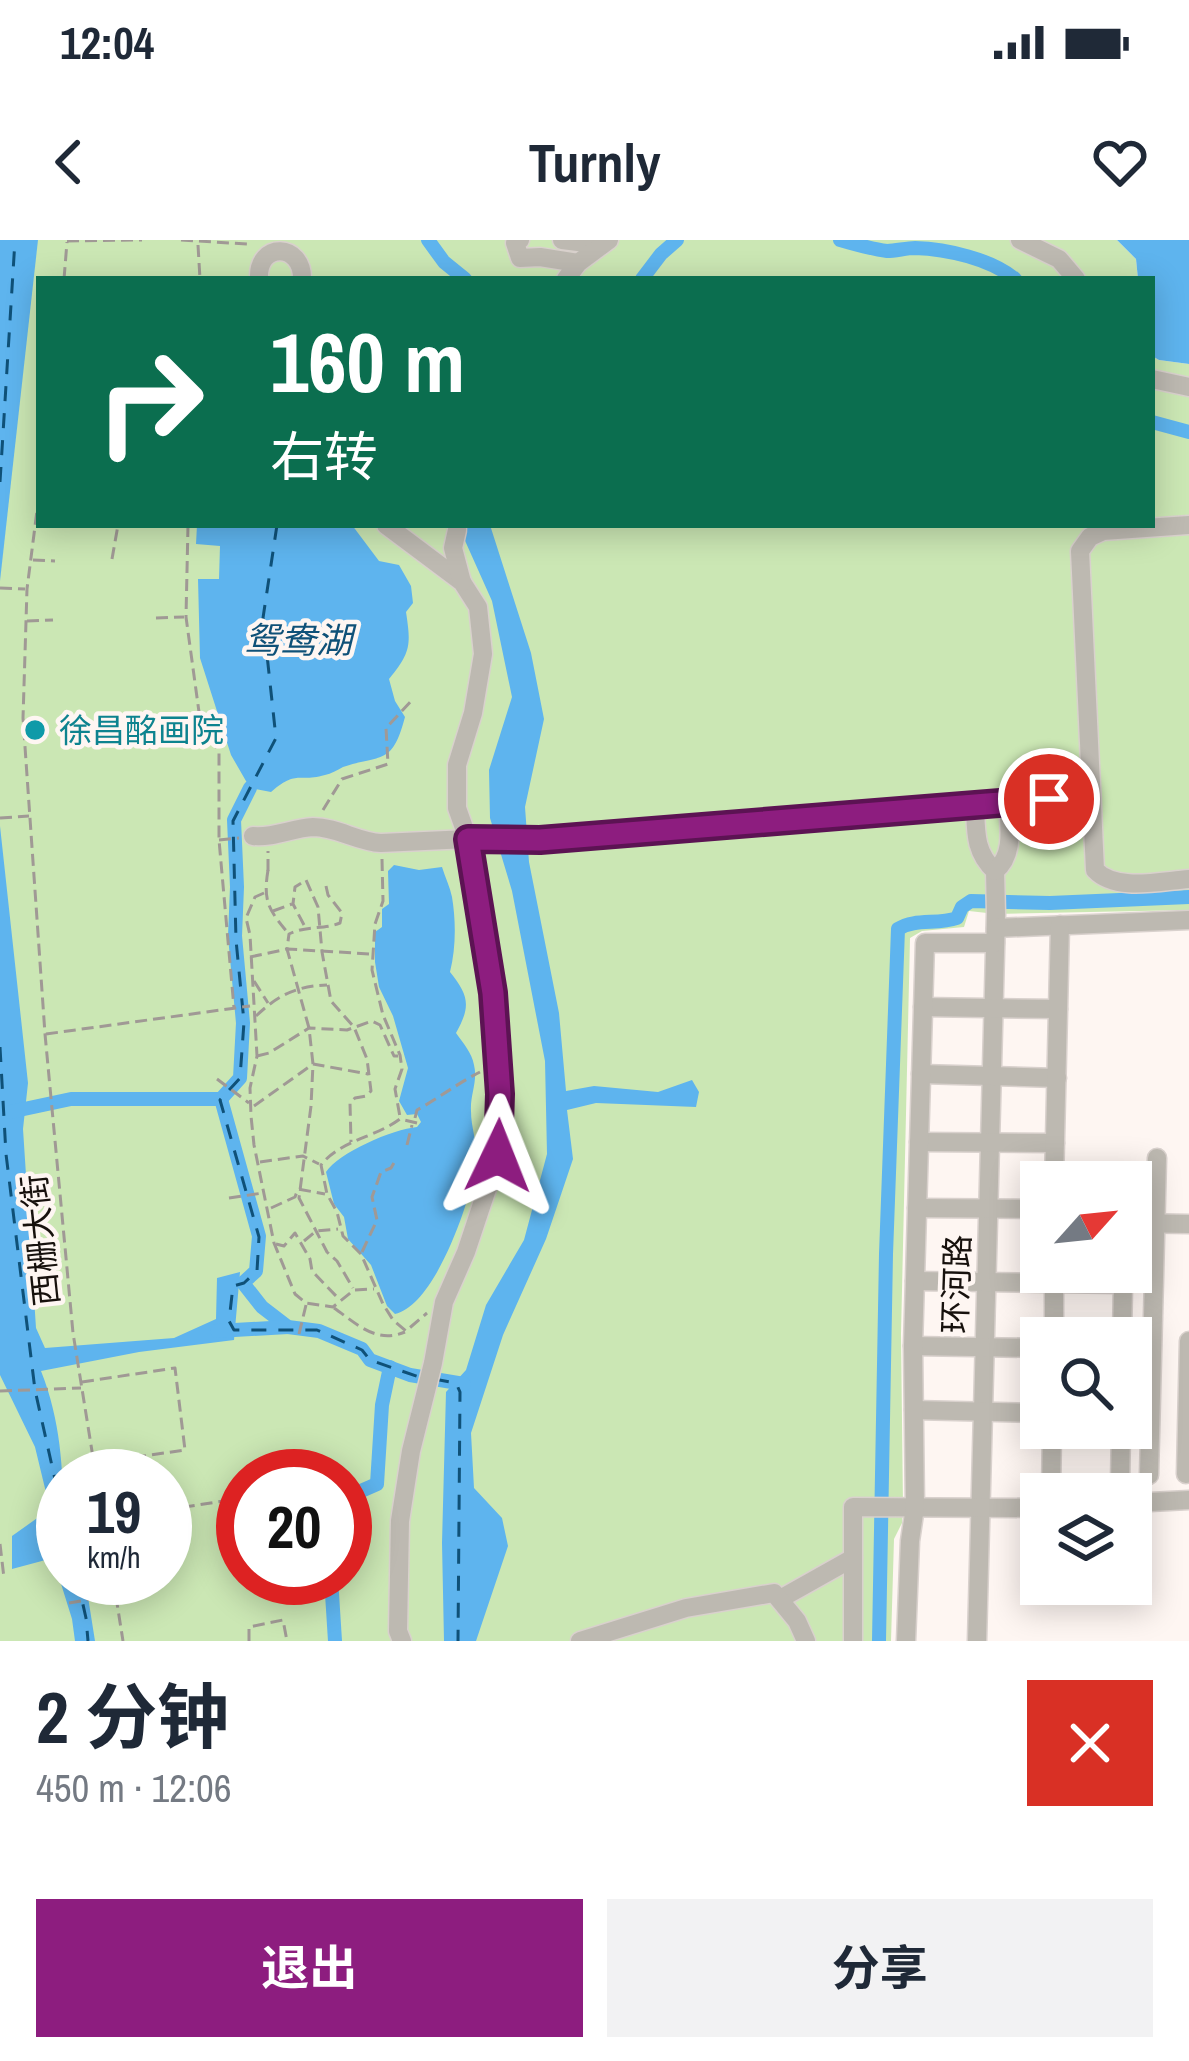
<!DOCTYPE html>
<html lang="zh">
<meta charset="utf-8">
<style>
:root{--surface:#fff;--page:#f2f2f3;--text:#1f2937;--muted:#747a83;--accent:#8d1d7f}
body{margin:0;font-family:"Archivo Narrow","Noto Sans SC",sans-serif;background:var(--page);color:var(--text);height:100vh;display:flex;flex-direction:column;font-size:45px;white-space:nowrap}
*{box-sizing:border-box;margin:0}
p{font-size:39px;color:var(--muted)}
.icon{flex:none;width:66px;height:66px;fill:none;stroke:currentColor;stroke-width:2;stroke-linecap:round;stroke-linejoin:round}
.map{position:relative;height:1401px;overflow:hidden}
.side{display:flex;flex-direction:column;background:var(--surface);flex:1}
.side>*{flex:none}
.guide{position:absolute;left:36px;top:36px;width:1119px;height:252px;border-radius:0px;box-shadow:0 6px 30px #0003;background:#0b6e4f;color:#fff;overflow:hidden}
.needle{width:78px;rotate:63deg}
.tools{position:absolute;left:1020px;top:921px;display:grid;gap:24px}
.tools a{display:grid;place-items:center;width:132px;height:132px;border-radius:0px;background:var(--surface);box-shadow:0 6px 30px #0003;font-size:60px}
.speed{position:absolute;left:36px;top:1209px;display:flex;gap:24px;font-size:60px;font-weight:700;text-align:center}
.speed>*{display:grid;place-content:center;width:156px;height:156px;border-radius:50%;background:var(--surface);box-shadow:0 6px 30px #0003;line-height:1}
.speed small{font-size:30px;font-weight:400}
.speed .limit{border:18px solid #d22;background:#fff;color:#111}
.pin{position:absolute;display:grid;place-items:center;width:102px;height:102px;color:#fff;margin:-51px;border:6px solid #fff;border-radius:50%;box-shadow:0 3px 12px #0007}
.me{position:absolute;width:132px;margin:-66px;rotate:2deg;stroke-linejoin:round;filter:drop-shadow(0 0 9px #0008)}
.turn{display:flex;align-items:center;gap:42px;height:252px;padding:0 36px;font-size:54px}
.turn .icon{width:156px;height:156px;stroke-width:2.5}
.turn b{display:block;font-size:84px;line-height:102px}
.round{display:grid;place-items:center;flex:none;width:126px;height:126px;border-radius:0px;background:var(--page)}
.headline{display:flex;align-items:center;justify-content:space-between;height:204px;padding:0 36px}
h1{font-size:72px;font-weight:700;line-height:90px}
.primary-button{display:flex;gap:24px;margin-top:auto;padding:24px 36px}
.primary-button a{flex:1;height:138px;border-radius:0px;background:var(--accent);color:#fff;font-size:48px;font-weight:700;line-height:138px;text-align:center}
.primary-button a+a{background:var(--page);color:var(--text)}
.status{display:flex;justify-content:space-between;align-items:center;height:84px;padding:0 60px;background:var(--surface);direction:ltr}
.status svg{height:33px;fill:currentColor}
header{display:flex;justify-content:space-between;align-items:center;height:156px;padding:0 36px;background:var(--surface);font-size:54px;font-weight:700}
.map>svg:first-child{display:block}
.green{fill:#cbe7b4;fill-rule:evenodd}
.water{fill:#5eb4ee}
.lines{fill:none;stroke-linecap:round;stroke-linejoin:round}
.canal{stroke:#5eb4ee;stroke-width:14}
.ferry{stroke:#0f5178;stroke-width:3;stroke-dasharray:15 12;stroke-linecap:butt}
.minor-casing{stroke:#d9d1cd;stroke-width:21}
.path{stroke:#a09995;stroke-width:3;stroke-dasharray:12 6;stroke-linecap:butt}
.minor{stroke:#bdb9b1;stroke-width:18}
.route-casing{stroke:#5c1353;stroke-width:30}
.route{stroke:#8d1d7f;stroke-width:21}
.culture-dot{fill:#0f9aa8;stroke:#fef6f2;stroke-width:4.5}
.labels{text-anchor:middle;stroke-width:9;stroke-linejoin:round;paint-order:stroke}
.culture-label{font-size:33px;fill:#0d838f;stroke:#fef6f2;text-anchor:start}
.street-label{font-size:33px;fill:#17110d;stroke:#fef6f2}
.water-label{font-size:36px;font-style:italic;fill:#0f5178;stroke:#fef6f2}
</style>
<div class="status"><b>12:04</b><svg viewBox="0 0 49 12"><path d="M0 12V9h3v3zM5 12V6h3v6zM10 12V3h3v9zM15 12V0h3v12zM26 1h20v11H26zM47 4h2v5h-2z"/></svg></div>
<header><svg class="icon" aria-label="back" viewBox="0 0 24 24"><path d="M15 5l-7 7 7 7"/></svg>Turnly<svg class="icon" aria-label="heart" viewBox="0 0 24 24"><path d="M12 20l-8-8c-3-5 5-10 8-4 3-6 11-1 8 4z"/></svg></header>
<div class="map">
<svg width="1189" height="1401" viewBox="0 0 1189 1401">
<rect width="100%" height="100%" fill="#fef6f2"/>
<path class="green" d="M0,0H1117L1136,19L1138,39H39V285H1152V116L1159,120L1189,124V670L996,674L969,671L964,687L922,691L910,698L901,1094L903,1267L902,1283L894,1299L891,1401H0ZM63,1236H165V1338H63ZM243,1236H345V1338H243Z"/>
<g class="water">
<polygon points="0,0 38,0 0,341"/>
<polygon points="1117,0 1189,0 1189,124 1159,120 1152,116 1152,39 1138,39 1136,19"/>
<path d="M197,285H352L379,321L399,325L411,346L413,363L406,372C411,405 411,412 389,439L395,461L405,477C392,526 382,514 343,527C337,530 331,534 325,535C298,543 298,529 271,552L250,548L231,515L200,418L198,339H219L220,306L196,304Z"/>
<polygon points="458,285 490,285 531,413 544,479 525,567 529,622 559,773 566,851 594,846 658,852 692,840 699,852 696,867 596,863 567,870 573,919 546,999 503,1095 471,1193 474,1248 502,1278 508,1306 476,1401 444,1401 442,1303 446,1152 466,1130 486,1065 524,1000 547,914 545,821 512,651 490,578 489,530 512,457 492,361"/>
<path d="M0,586L28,843L23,889L36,1088L45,1108L174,1098L216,1079L217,1038L240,1032L234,1100L139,1112L41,1131C68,1199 63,1266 63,1338H85L95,1401H75L72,1379L53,1318L12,1329V1296L50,1269L35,1207L0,1135Z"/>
<path d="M394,625L419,630L442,627C445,637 450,647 452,657C456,681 456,708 450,732C469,756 471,766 456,793C463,803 472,813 474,825C478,841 470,855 471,871C471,890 479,906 476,926C469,964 435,1065 395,1074L387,1066L371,1025L348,999L344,977L334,964L326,932C338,913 393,889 417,887L421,882L417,874L407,875L399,861L408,828L393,776L379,747L375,722V692L382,687V669L389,664L388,631Z"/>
</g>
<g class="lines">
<g class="canal">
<polyline points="428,0 444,22 465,39"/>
<path d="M840,0C855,4 871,9 887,11C896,11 906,8 915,8C947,9 991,19 1015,39"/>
<polyline points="642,39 661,14 677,0"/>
<polyline points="1152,182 1189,192"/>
<polyline points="221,859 259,996 256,1031 243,1043 262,1067 288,1087 319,1091 362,1109 370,1120 410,1135 464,1144"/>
<polyline points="10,872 71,859 221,859 240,838 243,783 235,696 237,647 234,580 250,548"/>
<polyline points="217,1091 288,1087"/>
<polyline points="345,1258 377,1244 382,1165 390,1127"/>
<polyline points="331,1338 335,1401"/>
<path d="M879,1401L886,1014L898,689C915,678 937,685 957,678L962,667L971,661L1050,663L1189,657"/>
</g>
<g class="ferry">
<polyline points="0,242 15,0"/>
<polyline points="277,285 263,378 276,498 233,581 236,700 244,782 240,838 220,860 259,997 257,1031 244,1043 233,1046 229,1081 234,1090 317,1090 362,1110 370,1120 419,1137"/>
<polyline points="0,807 6,914 35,1150 63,1275"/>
<polyline points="434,1139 456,1143 460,1152 458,1401"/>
<polyline points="77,1338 86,1378 88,1401"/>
</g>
<defs>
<g id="minor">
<polyline points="520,0 515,3 520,18 540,17 578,23"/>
<polyline points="562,0 602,5"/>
<polyline points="1020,0 1059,19 1076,39"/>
<path d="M259,39C257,1 303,3 302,39"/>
<polyline points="566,39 578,23 609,0"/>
<polyline points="1152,139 1189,147"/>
<polyline points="386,285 462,342 478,367 483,414 473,473 457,525 457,568 468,599 493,753 500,854 498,916 466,1012 444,1062 433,1123 411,1211 400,1281 398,1391 402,1401"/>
<path d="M1189,285L1103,291L1090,297L1080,311L1095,630C1116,652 1160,641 1189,639"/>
<polyline points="457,290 453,308 462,342"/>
<path d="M975,565C976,590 974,612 995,631L996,674L977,1401"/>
<path d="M253,596C274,598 292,588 313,587C337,587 358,602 381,603L468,599L540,600L1090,556"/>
<path d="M995,631C1015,615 1009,586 1008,562"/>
<polyline points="996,688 1189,680"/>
<polyline points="923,767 1058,769"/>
<polyline points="921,834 1057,838"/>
<polyline points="919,902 1055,903"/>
<polyline points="1054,942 1060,685"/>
<polyline points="917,968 1041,969"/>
<polyline points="1131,983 1189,984"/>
<polyline points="915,1041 1123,1044 1122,1098"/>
<polyline points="1054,1098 1054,1032"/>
<polyline points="913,1106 1041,1108"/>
<polyline points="914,1170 1041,1173"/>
<polyline points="1186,1234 1189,1101"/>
<polyline points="1149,1235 1157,918"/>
<polyline points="1120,1245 1121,1188"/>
<polyline points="1051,1254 1052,1188"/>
<polyline points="1131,1263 1189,1260"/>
<polyline points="780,1359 853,1318"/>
<polyline points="580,1401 686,1368 774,1353 797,1381 806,1401"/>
<polyline points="853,1401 853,1267 1041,1268"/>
<polyline points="906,1401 910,1301 915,1267 913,1106 925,703 995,703"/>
</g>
</defs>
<use href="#minor" class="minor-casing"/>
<g class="path">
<polyline points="181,0 247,4 250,7"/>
<polyline points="67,1 142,0"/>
<polyline points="198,5 200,39"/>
<polyline points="64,39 67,2"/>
<polyline points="39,255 27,349 23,478 45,794 65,1007 73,1093 96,1236"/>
<polyline points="188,285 186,377 199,472 219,513 219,600 234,768"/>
<polyline points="112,319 118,285"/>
<polyline points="33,320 55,321"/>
<polyline points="0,348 25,349"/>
<polyline points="156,378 184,377"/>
<polyline points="27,381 53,380"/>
<polyline points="323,570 342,539 388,524 386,488 414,458"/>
<polyline points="0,578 29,576"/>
<polyline points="219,600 239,598"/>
<polyline points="382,619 383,661 375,684 372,730 383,775 400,815 402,829 395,849 400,877"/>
<path d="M268,630C263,661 268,669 288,693"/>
<polyline points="268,631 268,611"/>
<path d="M326,646L328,655L342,673L340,683C322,690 308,685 289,694L287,709L309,788L313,824L311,866L299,958L327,1012L337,1021L353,1048"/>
<polyline points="264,653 255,657 246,678 250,695 257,816 250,848 251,876 254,905 274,1003 295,1054 306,1063 333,1067 354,1050 374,1049"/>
<polyline points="273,671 292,664"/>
<polyline points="304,685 293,664 295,647 306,640 318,667 322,712 331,761 354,787 367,819 371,851 366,856 355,858 350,863 351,902"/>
<polyline points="250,717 287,709 371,714"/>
<polyline points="254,741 268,763"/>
<path d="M256,776C278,755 297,746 327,745"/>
<polyline points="46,794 250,766"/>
<polyline points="257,816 269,813 309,788 347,790 372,781 380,785 394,816 398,816"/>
<polyline points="217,839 249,863"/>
<polyline points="254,866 313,824 368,834"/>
<path d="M415,878L417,870C439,858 458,843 480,832"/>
<path d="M417,883L400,879C376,897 339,901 321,925L327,954L337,972L343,996L361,1014L383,1064L393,1080L406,1091L427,1073"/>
<polyline points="407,905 412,885"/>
<polyline points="260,922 303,916 319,924"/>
<polyline points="229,958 263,953"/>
<polyline points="271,968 295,957 298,949 325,954"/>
<polyline points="304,1001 316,991 338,989"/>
<polyline points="276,1004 284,1006 295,993 310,1019 312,1031 337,1057"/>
<polyline points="362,1012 377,980 372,957 381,932 391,928 395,921"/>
<path d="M334,1068C357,1084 376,1104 405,1092"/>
<polyline points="299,1094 306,1065"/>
<polyline points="82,1142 175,1128 185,1210 95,1223"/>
<polyline points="0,1151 81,1148"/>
<polyline points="165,1270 243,1258"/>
<polyline points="0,1304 4,1338"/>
<polyline points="113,1338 123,1401"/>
<polyline points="69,1363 114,1355"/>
<polyline points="249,1401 249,1387 283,1380 287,1401"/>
</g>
<use href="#minor" class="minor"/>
</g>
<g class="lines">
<defs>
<polyline id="route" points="498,916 500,854 493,753 468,599 540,600 1049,559"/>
</defs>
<use href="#route" class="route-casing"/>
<use href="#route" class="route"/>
</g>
<circle class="culture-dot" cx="35" cy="490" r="12"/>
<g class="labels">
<g class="culture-label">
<text x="59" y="502">徐昌酩画院</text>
</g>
<g class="street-label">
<text transform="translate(40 1000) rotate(-96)" y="12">西栅大街</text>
<text transform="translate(956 1044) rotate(-88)" y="12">环河路</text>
</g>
<g class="water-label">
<text x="298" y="413">鸳鸯湖</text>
</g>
</g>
</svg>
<div class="tools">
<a><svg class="needle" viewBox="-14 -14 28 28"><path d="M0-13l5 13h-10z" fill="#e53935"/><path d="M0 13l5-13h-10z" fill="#747a83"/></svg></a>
<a><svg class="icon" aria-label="search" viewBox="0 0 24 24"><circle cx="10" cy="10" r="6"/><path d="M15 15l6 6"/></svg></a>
<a><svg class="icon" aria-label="layers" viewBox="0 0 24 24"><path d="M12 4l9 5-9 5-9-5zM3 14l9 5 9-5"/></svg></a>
</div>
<div class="speed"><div>19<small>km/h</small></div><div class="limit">20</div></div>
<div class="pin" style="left:1049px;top:559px;background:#d93025"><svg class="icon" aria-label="arrive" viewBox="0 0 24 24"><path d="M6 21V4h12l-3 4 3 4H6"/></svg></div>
<svg class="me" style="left:498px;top:916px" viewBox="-20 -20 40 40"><path d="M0-17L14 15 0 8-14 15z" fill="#8d1d7f" stroke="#fff" stroke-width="4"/></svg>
<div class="guide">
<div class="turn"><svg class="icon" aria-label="right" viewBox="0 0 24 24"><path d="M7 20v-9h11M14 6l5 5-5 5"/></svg><div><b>160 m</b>右转</div></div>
</div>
</div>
<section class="side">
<div class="headline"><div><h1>2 分钟</h1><p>450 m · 12:06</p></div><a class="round" style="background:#d93025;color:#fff"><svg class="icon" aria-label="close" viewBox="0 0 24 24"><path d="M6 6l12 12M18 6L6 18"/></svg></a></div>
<div class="primary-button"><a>退出</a><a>分享</a></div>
</section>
